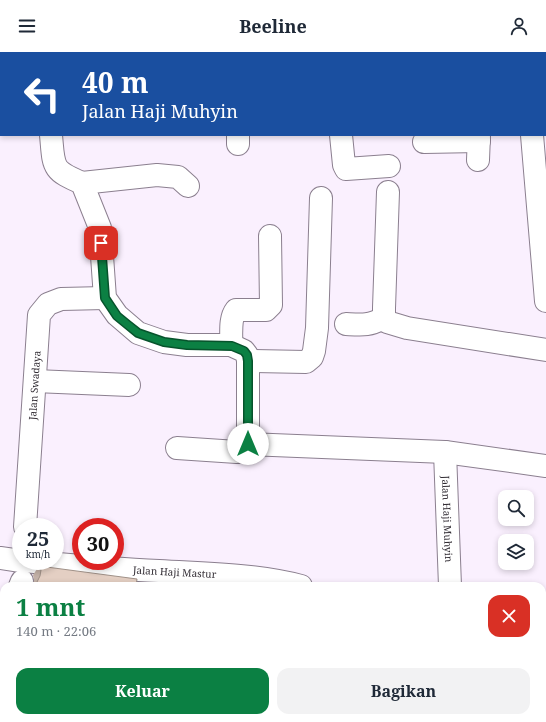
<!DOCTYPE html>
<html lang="id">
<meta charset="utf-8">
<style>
:root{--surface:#fff;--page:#f2f2f3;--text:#1f2937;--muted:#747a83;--accent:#0b8043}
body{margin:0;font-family:"Noto Serif",serif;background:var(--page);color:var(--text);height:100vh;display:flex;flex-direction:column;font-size:15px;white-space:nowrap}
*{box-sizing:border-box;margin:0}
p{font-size:13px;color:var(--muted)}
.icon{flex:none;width:22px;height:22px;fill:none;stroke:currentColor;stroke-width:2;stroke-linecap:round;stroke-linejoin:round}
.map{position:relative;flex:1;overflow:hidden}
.drawer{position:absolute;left:0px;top:530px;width:546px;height:140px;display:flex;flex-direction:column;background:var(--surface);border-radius:12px 12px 0 0;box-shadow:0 2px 6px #0003}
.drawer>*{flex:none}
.banner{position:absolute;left:0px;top:0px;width:546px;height:84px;box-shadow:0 2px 6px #0003;background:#1a4fa0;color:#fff;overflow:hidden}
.buttons{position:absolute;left:498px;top:438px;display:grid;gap:8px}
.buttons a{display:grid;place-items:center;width:36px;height:36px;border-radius:8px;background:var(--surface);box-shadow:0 2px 6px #0003;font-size:20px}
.speed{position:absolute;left:12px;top:466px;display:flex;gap:8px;font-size:20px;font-weight:700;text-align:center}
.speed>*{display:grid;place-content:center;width:52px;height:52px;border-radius:50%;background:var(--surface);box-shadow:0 2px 6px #0003;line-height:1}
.speed small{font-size:10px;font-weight:400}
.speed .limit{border:6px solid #d22;background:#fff;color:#111}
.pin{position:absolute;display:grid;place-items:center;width:34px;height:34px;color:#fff;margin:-17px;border-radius:8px;box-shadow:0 2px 6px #0006}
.me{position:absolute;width:44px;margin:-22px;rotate:0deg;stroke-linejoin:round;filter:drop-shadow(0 0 3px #0008)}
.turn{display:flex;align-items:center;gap:14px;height:84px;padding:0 16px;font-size:18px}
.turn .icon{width:52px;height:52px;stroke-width:2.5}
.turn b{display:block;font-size:28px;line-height:34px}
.round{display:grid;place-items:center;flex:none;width:42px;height:42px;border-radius:12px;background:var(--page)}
.headline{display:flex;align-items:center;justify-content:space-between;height:68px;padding:0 16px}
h1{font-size:24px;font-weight:700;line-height:30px;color:var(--accent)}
.cta{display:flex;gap:8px;margin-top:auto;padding:8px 16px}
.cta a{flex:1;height:46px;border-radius:12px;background:var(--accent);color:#fff;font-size:16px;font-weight:700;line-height:46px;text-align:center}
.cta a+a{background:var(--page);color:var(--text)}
header{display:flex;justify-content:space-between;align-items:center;height:52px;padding:0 16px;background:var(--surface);font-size:18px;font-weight:700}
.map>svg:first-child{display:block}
.built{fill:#f2e0f8}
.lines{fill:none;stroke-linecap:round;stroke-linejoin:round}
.minor-casing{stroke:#8b7f8f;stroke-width:24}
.minor{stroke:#fff;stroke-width:22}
.wall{fill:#c4b2a8}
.building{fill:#e4cfc3;stroke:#a09188}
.route-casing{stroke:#07532c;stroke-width:10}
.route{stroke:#0b8043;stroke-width:7}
.labels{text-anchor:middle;stroke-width:3.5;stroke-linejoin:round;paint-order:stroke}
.street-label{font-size:10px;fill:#322d34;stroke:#faf0fe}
</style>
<header><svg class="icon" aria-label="menu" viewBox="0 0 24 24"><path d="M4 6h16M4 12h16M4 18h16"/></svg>Beeline<svg class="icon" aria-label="person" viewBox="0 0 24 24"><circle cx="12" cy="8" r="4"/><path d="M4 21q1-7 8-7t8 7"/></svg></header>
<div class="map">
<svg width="546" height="670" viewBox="0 0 546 670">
<rect width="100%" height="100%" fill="#faf0fe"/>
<polygon class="built" points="271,666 344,666 343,670 270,670"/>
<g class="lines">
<defs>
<g id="minor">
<polyline points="46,0 46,1"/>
<polyline points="336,0 336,1"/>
<polyline points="526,0 526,1"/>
<polyline points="243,1 243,0"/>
<polyline points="0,31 1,31"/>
<path d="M51,83C54,115 51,118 82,131L100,176L105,246L117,263L138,281L164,290L187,293H231L244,299L247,303L248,309V392"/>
<polyline points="341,83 344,113 346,117 389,114"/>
<polyline points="532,83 546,249"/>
<polyline points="424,90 479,89"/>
<polyline points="238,92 238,83"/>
<polyline points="478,108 479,83"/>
<polyline points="82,131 157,123 178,125 188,134"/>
<polyline points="388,140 384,256 384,266 387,270 407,276 546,298"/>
<path d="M346,272C363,273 368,274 384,266"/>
<path d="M231,293C232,283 229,267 236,258H266L271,253L270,184"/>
<polyline points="248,309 306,310 312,305 314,299 317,276 321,146"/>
<polyline points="35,329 129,333"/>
<polyline points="177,396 237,400 242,398 248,392 445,400 546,414"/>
<path id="s1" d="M445,400L450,534"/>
<path id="s2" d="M25,475L39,263L48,252L61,247L105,246"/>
<polyline points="0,506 21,509"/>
<path id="s3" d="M23,509C69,513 114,517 159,519C207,522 255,522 301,534"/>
<polyline points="20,534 22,529"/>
<polyline points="0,589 4,589"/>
<polyline points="0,658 4,658"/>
<polyline points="71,666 108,670"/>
<polyline points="265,670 265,666"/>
<polyline points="451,670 451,666"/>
</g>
</defs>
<use href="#minor" class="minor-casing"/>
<use href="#minor" class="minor"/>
</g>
<polygon class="wall" points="39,514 136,534 33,534 34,528 33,523"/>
<polygon class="building" points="39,514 137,527 136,534 35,534 40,524 41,518"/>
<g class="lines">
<defs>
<polyline id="route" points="101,191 105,246 117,264 128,273 138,281 164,290 187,293 232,294 244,299 247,303 248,309 248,392"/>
</defs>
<use href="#route" class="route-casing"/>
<use href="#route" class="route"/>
</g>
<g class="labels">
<g class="street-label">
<text dy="4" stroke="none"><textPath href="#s2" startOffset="142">Jalan Swadaya</textPath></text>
<text dy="4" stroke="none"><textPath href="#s1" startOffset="67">Jalan Haji Muhyin</textPath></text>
<text dy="4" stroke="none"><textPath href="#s3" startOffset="152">Jalan Haji Mastur</textPath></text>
</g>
</g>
</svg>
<div class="buttons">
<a><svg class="icon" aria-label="search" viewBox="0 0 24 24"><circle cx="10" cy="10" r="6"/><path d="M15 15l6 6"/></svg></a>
<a><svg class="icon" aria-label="layers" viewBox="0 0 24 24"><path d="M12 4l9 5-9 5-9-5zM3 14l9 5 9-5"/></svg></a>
</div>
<div class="speed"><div>25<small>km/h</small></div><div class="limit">30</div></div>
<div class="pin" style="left:101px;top:191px;background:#d93025"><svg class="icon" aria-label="arrive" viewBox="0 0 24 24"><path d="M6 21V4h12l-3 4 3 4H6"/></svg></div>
<svg class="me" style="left:248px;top:392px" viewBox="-20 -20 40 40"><circle r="19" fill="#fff"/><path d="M0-13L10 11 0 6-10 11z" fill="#0b8043"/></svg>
<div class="banner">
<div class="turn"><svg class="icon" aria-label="left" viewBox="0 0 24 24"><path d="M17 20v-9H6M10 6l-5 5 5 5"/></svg><div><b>40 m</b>Jalan Haji Muhyin</div></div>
</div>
<section class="drawer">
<div class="headline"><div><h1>1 mnt</h1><p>140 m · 22:06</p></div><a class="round" style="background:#d93025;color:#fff"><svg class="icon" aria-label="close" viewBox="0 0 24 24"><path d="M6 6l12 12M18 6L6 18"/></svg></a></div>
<div class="cta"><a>Keluar</a><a>Bagikan</a></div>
</section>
</div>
